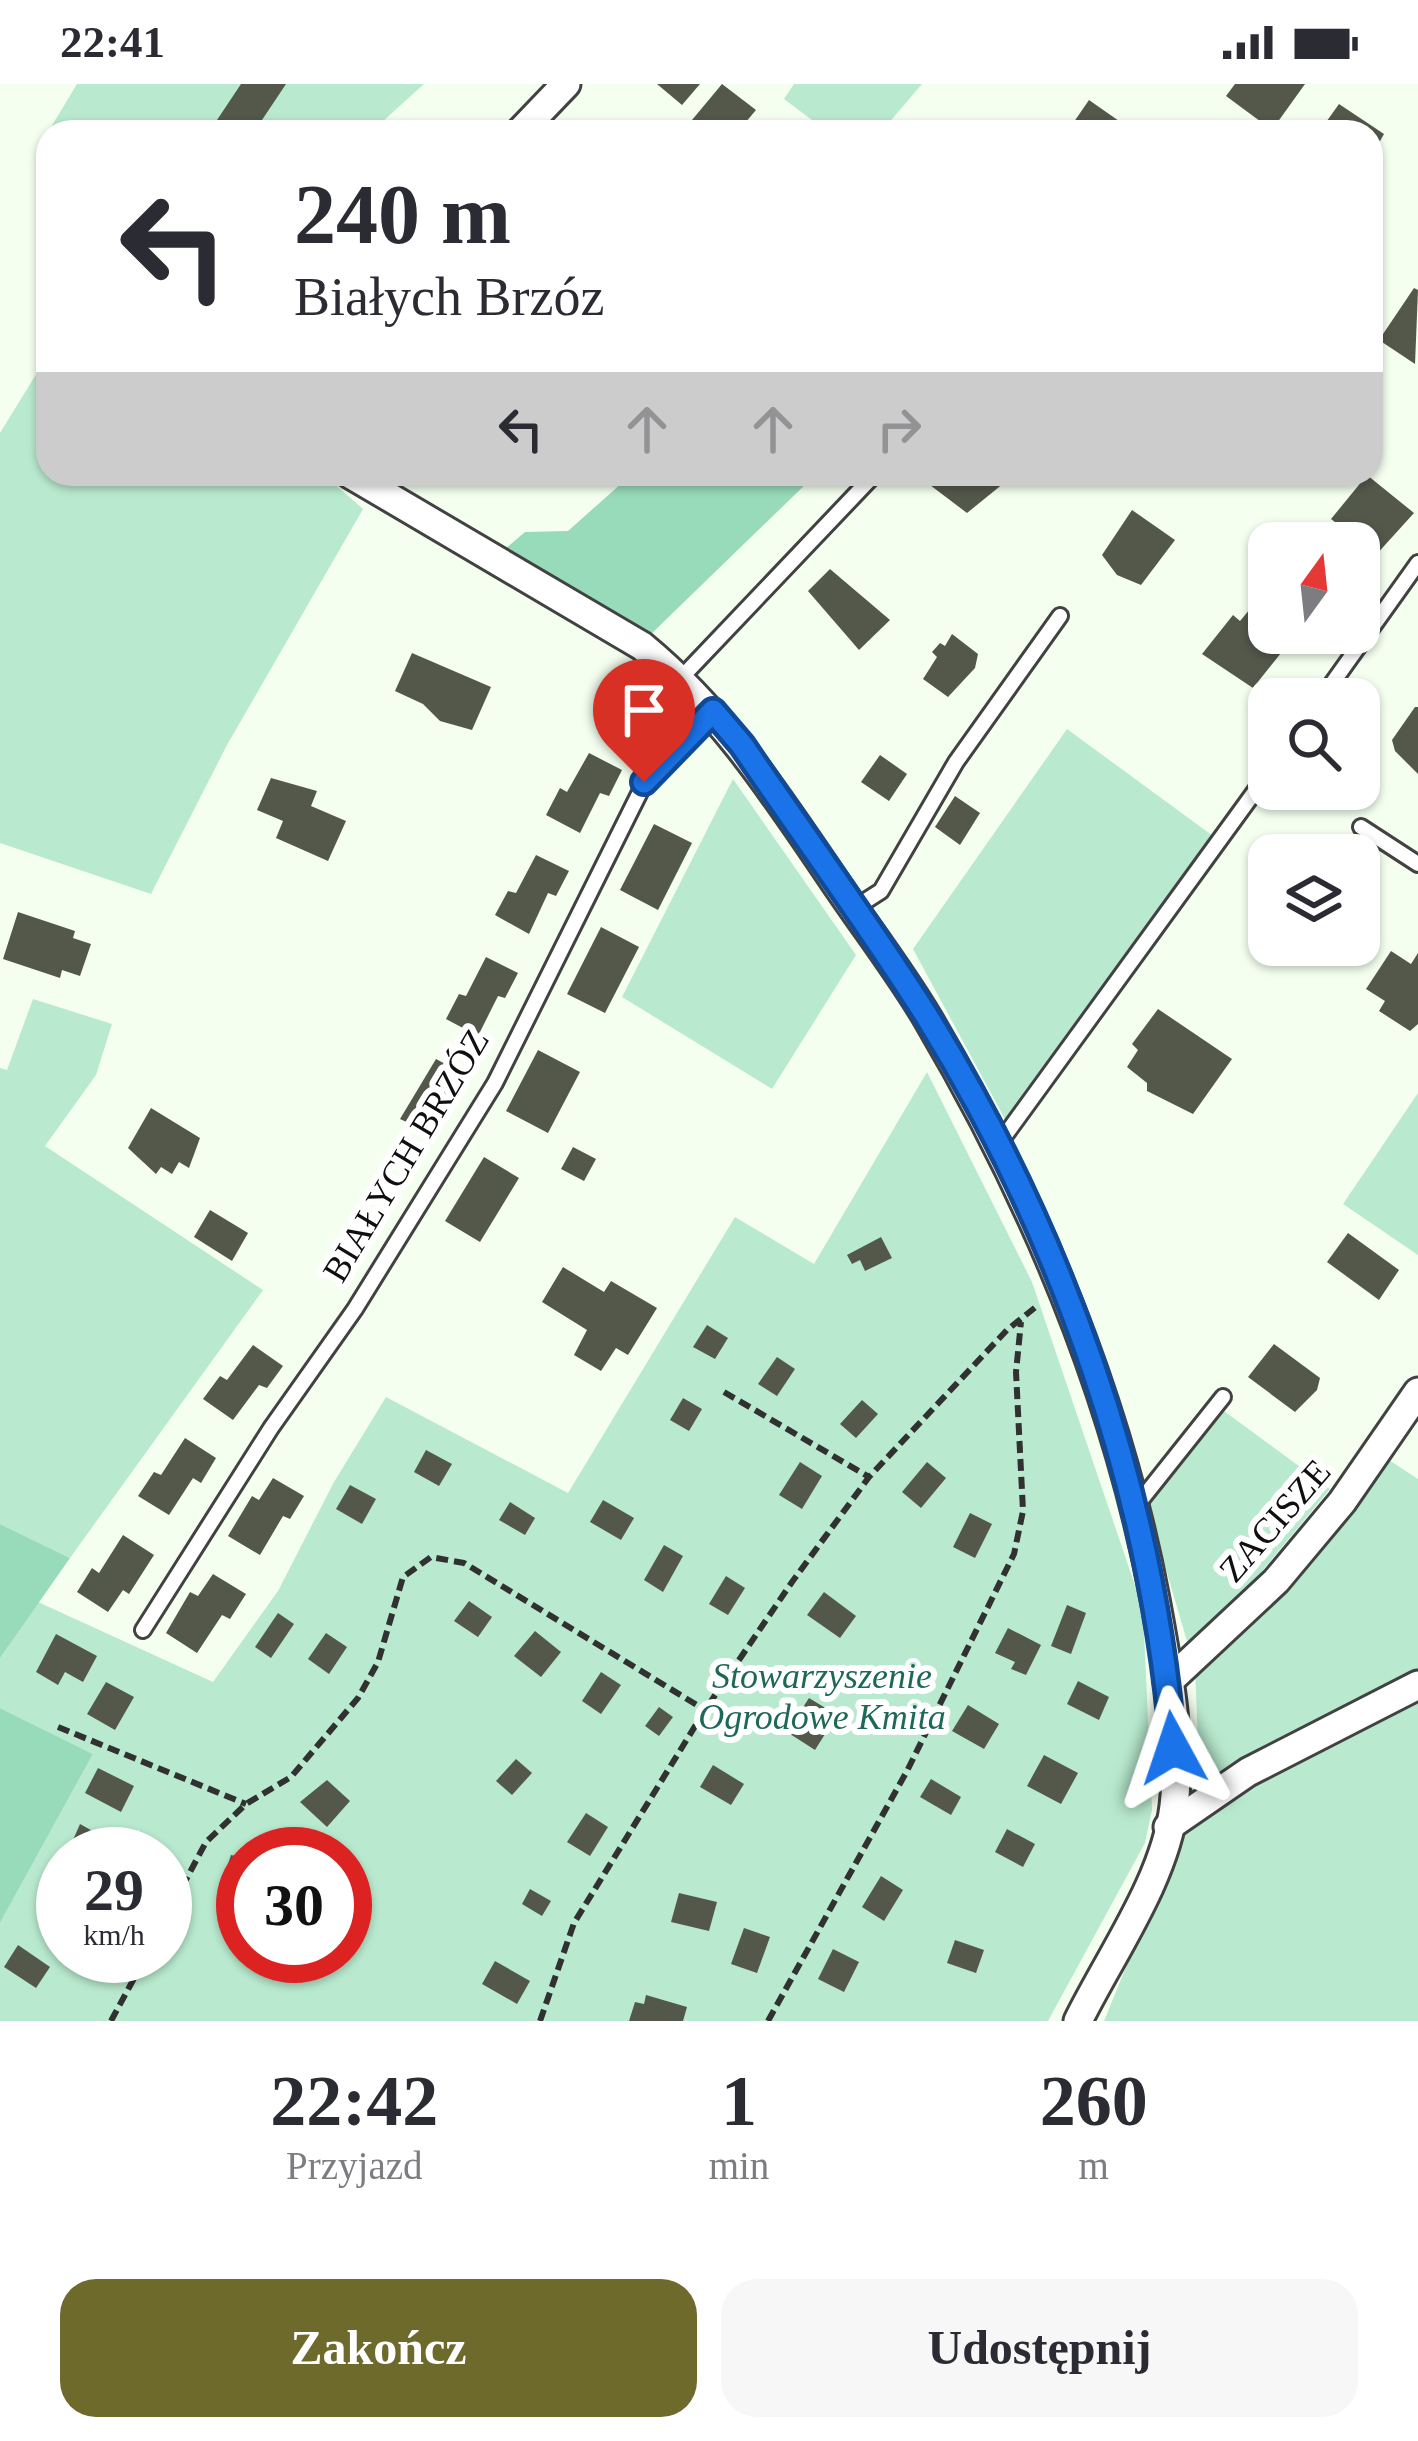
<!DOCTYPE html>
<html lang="pl">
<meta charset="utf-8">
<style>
:root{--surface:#fff;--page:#f7f7f7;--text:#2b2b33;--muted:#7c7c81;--accent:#6e6a2c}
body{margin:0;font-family:Georgia,serif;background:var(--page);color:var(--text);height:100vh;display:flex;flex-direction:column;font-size:45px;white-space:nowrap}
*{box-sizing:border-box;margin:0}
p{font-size:39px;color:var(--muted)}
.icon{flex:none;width:66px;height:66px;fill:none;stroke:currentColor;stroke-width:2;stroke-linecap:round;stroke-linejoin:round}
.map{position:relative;height:1937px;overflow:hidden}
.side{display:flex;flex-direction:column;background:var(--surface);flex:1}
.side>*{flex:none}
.hud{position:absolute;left:36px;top:36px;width:1347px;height:366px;border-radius:36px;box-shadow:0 3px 9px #0004;background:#fff;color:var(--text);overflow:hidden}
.needle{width:78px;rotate:15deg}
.tools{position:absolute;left:1248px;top:438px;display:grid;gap:24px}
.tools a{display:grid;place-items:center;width:132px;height:132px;border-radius:24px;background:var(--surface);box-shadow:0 3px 9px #0004;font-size:60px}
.speed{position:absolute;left:36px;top:1743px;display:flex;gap:24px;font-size:60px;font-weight:700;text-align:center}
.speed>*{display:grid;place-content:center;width:156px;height:156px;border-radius:50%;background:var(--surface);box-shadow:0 3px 9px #0004;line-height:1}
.speed small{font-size:30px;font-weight:400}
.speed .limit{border:18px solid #d22;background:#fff;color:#111}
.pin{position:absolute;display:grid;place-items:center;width:102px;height:102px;color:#fff;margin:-123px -51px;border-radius:50% 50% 50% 0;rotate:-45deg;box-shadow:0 0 12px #0007}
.pin .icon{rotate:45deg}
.me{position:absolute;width:132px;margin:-66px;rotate:355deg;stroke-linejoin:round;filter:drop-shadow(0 0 9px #0008)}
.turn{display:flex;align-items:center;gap:42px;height:252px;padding:0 60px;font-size:54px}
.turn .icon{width:156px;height:156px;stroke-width:2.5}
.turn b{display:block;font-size:84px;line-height:102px}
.lanes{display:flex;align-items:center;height:114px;padding:0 60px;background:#0003;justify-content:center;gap:60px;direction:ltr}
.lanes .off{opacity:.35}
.eta{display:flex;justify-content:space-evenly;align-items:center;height:204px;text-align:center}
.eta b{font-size:72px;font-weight:700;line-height:84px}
.button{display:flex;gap:24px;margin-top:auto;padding:24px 60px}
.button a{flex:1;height:138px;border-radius:36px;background:var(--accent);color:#fff;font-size:48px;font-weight:700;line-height:138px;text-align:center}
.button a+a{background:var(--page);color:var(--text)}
.status{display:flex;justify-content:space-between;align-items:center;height:84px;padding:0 60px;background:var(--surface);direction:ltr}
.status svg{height:33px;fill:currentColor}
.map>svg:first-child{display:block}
.green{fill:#b9eacf;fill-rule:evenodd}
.forest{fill:#98dbbb}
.building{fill:#53584b}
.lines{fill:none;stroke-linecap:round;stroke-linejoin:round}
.lane-casing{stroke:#424242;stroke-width:20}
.street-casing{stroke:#424242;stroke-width:33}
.path{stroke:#313131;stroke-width:6;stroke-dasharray:12 6;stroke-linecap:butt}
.lane{stroke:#fff;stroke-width:14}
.street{stroke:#fff;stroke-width:27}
.route-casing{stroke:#114b97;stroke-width:30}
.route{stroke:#1a73e8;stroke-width:21}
.labels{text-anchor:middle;stroke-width:12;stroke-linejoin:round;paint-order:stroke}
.street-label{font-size:36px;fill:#0f0f0f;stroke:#fff}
.park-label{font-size:36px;font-style:italic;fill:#1d6856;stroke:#fff}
</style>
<div class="status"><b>22:41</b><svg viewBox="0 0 49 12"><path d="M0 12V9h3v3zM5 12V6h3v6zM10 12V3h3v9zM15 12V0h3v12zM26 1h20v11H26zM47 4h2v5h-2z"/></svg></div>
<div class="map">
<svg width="1418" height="1937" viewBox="0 0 1418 1937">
<rect width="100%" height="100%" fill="#f4fff0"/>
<g class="green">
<polygon points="77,0 424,0 371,48 48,48"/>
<polygon points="794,0 922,0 881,48 828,48 784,15"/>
<polygon points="48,271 48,390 323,390 363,425 227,661 151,810 0,759 0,349"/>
<polygon points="1067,645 1213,752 1006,1037 913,865"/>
<polygon points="733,695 856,871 772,1005 622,913"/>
<polygon points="33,915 112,940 96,991 45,1062 263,1206 70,1474 0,1440 0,984 7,986"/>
<path d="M927,988L1032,1198L1143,1525L1152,1726L1145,1759L1048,1937H0V1839L93,1670L0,1624V1574L38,1518L213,1598L278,1507L334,1398L386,1313L568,1409L735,1133L814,1180ZM63,1770H165V1872H63ZM243,1770H345V1872H243Z"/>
<polygon points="1418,1009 1418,1171 1343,1120"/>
<polygon points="1224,1327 1330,1405 1215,1544 1187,1557 1146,1418"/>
<polygon points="1389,1376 1418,1395 1418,1937 1104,1937 1186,1736 1198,1662 1195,1581 1296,1487"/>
</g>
<g class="forest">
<polygon points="632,390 801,390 808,398 648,553 504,466 525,448 568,447"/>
<polygon points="0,1440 70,1474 0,1574"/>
<polygon points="0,1624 93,1670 0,1839"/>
</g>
<g class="building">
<polygon points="241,0 286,0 258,42 266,48 209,48"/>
<polygon points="657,0 700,0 682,21"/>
<polygon points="722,0 756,26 740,45 744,48 695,48 687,42"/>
<polygon points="1235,0 1305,0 1272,46 1226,12"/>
<polygon points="1089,16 1119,37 1112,48 1067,48"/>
<polygon points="1339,20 1384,50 1371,73 1371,48 1319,48"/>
<polygon points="1414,204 1418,206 1415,280 1379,256"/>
<polygon points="934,390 1004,390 1004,399 967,429 926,398"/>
<polygon points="1367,391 1414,429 1365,483 1359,478 1359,459 1330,454 1340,442 1331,435"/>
<polygon points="1132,426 1175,456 1141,501 1117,491 1102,471"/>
<polygon points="830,485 890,536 859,566 808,507"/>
<polygon points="1250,525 1269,540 1269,549 1278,549 1270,560 1281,569 1253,604 1202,570 1233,531 1240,537"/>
<polygon points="952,550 978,570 975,584 948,613 923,595 937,573 932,568 940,559 945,562"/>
<polygon points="412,569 491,603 472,646 440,637 423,620 395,607"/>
<polygon points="1415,623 1418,623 1418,690 1395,667 1392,656"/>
<polygon points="589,669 622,686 609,712 600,709 580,749 546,731 560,704 567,708"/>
<polygon points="880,671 907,690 889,717 861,698"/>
<polygon points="271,694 317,707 311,722 346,737 328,777 276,754 283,737 257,726"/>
<polygon points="955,712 980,729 960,761 935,743"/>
<polygon points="654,740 692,759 658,826 620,806"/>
<polygon points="536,771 569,787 556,812 548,809 529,850 495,831 508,807 516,809"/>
<polygon points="18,828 75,847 73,854 91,860 80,892 62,886 60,894 3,875"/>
<polygon points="601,843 639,863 605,929 567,910"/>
<polygon points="1391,867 1411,880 1418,869 1418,940 1410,947 1379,927 1385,917 1366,905"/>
<polygon points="486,873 518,889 505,914 498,912 478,952 446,935 459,910 466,912"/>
<polygon points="1158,925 1232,975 1193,1030 1147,1007 1147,999 1127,983 1138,966 1132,960"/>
<polygon points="538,966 580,988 548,1049 506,1027"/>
<polygon points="436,975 466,991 430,1049 400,1035"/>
<polygon points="151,1024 200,1054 189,1084 179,1078 172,1090 161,1083 156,1090 128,1064"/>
<polygon points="573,1063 596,1075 584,1097 561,1085"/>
<polygon points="484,1073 519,1094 480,1158 445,1137"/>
<polygon points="210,1126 248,1149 232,1177 194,1153"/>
<polygon points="1348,1149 1399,1186 1379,1216 1327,1178"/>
<polygon points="881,1153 892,1174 865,1187 860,1176 852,1180 847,1171"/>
<polygon points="563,1183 604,1208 611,1197 657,1224 628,1271 616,1264 601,1287 574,1271 587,1246 542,1218"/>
<polygon points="707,1241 728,1254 715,1275 693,1263"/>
<polygon points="1274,1260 1320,1294 1317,1306 1295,1328 1248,1293"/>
<polygon points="253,1261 283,1282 267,1304 259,1301 233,1336 203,1315 220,1292 227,1296"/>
<polygon points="777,1273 795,1285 777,1312 758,1300"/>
<polygon points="683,1314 702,1325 689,1347 670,1336"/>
<polygon points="862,1316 878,1330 856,1354 840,1340"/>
<polygon points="185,1354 216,1374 201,1399 193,1394 169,1431 138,1412 154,1388 161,1391"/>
<polygon points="426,1366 452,1380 439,1402 414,1388"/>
<polygon points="800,1378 822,1392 802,1425 779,1411"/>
<polygon points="927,1378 946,1394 921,1424 902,1408"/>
<polygon points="273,1394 304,1412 290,1435 283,1432 260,1471 228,1452 252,1412 259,1416"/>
<polygon points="350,1401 376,1415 362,1440 336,1425"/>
<polygon points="603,1416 634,1434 621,1456 590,1438"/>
<polygon points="510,1418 535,1434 525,1451 499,1436"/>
<polygon points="970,1429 992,1440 975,1474 953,1463"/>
<polygon points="123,1451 154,1471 129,1510 123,1506 108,1528 77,1508 92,1484 99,1489"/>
<polygon points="664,1461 683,1472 663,1508 644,1496"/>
<polygon points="213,1490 246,1510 230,1535 222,1531 197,1569 166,1549 190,1508 198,1512"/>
<polygon points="726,1492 745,1504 728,1531 709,1520"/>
<polygon points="824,1508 856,1532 840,1554 807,1531"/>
<polygon points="469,1517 492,1533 478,1553 454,1537"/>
<polygon points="1067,1521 1086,1529 1071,1570 1051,1562"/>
<polygon points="278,1529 294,1540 271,1574 255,1563"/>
<polygon points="1008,1544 1041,1561 1026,1591 1011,1585 1015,1578 995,1569"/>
<polygon points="535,1547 561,1568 541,1593 514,1572"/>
<polygon points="326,1549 347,1563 329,1590 308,1575"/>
<polygon points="56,1550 97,1572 83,1598 65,1588 58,1601 36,1588"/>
<polygon points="601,1588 621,1601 601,1630 582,1617"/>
<polygon points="1078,1597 1109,1613 1099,1636 1067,1620"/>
<polygon points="106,1598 134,1613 115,1646 87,1630"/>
<polygon points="809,1614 837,1631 815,1666 787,1648"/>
<polygon points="875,1618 895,1629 886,1643 867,1632"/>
<polygon points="968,1621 999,1640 984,1665 952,1647"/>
<polygon points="659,1623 673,1633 659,1652 645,1642"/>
<polygon points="1044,1671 1078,1689 1061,1720 1027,1702"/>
<polygon points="516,1675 532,1689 512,1711 496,1697"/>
<polygon points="713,1681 744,1700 731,1721 700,1703"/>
<polygon points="98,1684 134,1702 121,1728 85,1709"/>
<polygon points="931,1695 961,1713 951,1731 920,1713"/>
<polygon points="327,1696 350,1717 327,1743 300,1718"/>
<polygon points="586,1729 608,1743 590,1772 567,1758"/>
<polygon points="80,1740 98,1750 87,1770 67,1770"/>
<polygon points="1007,1745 1035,1760 1023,1783 995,1768"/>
<polygon points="231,1771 243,1774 242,1802 223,1796"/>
<polygon points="881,1792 903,1806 884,1837 862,1823"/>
<polygon points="530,1805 551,1817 542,1832 522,1820"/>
<polygon points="679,1809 717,1818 709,1847 671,1838"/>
<polygon points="744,1844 770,1853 757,1889 731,1880"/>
<polygon points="955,1856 984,1866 976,1889 947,1879"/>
<polygon points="18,1861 50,1883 36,1904 4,1883"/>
<polygon points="833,1865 859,1878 844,1908 818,1895"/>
<polygon points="495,1877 530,1897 517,1920 482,1900"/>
<polygon points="646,1911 687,1923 683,1937 629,1937 635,1918 644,1920"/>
</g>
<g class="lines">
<defs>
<g id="lane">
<polyline points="681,594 875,390"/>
<polyline points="1321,615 1418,479"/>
<polyline points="1361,743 1418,780"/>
<polyline points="853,825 881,807 956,678 1060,532"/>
<polyline points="998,1061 1269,688"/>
<polyline points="1137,1421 1223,1313"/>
<polyline points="143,1546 271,1344 355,1225 495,999 645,698 713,627"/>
</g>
<g id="street">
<polyline points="520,48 566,0"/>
<path d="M350,390L642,562C721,627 774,708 831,792C863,840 899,886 928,935C1034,1115 1116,1310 1155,1515C1167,1580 1182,1656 1174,1722C1165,1796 1110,1872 1078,1937"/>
<polyline points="1168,1598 1276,1497 1342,1418 1418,1308"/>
<polyline points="1168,1743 1248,1688 1418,1601"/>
</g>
</defs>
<use href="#lane" class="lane-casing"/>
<use href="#street" class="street-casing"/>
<g class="path">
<polyline points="724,1308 869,1393"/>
<polyline points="58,1643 246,1720"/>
<polyline points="165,1835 206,1758 246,1720 291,1693 358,1614 378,1578 403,1493 431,1473 464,1479 705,1626"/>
<polyline points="111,1937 146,1872"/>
<polyline points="540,1937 574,1839 705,1626 792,1498 869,1393 1007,1246 1037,1222"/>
<polyline points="768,1937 907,1687 1014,1470 1023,1427 1016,1288 1021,1238"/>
</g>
<use href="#lane" class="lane"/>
<use href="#street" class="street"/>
</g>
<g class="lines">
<defs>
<path id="route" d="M644,698L713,627L742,661C803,751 868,839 926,931C1063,1152 1152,1406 1173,1664"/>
</defs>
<use href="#route" class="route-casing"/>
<use href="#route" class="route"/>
</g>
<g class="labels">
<g class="street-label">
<text transform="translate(405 1071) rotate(-59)" y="13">BIAŁYCH BRZÓZ</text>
<text transform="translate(1274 1436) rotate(-49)" y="13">ZACISZE</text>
</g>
<g class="park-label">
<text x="822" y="1604">Stowarzyszenie<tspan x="822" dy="41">Ogrodowe Kmita</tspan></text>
</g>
</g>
</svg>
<div class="tools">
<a><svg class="needle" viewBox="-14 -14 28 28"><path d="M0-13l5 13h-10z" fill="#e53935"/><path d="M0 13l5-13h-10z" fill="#7c7c81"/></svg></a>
<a><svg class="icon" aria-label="search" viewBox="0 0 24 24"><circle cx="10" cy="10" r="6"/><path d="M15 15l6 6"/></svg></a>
<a><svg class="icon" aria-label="layers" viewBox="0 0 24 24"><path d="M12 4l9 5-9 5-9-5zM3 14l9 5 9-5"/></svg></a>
</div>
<div class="speed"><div>29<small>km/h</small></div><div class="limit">30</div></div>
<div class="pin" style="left:644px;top:698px;background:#d93025"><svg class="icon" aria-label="arrive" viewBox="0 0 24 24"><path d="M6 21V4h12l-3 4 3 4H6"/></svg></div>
<svg class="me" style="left:1173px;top:1664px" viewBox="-20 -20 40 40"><path d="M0-17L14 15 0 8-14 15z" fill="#1a73e8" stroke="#fff" stroke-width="4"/></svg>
<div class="hud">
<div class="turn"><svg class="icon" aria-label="left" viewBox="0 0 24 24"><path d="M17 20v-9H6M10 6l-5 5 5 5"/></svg><div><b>240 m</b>Białych Brzóz</div></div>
<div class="lanes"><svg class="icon" aria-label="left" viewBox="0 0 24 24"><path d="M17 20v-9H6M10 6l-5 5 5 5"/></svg><svg class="icon off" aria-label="ahead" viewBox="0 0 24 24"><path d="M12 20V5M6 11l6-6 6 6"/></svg><svg class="icon off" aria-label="ahead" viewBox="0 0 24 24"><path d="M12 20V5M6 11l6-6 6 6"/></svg><svg class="icon off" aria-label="right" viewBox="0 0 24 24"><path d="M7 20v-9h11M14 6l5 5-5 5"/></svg></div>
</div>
</div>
<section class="side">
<div class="eta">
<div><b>22:42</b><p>Przyjazd</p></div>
<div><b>1</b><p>min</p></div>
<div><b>260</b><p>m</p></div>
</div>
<div class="button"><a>Zakończ</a><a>Udostępnij</a></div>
</section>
